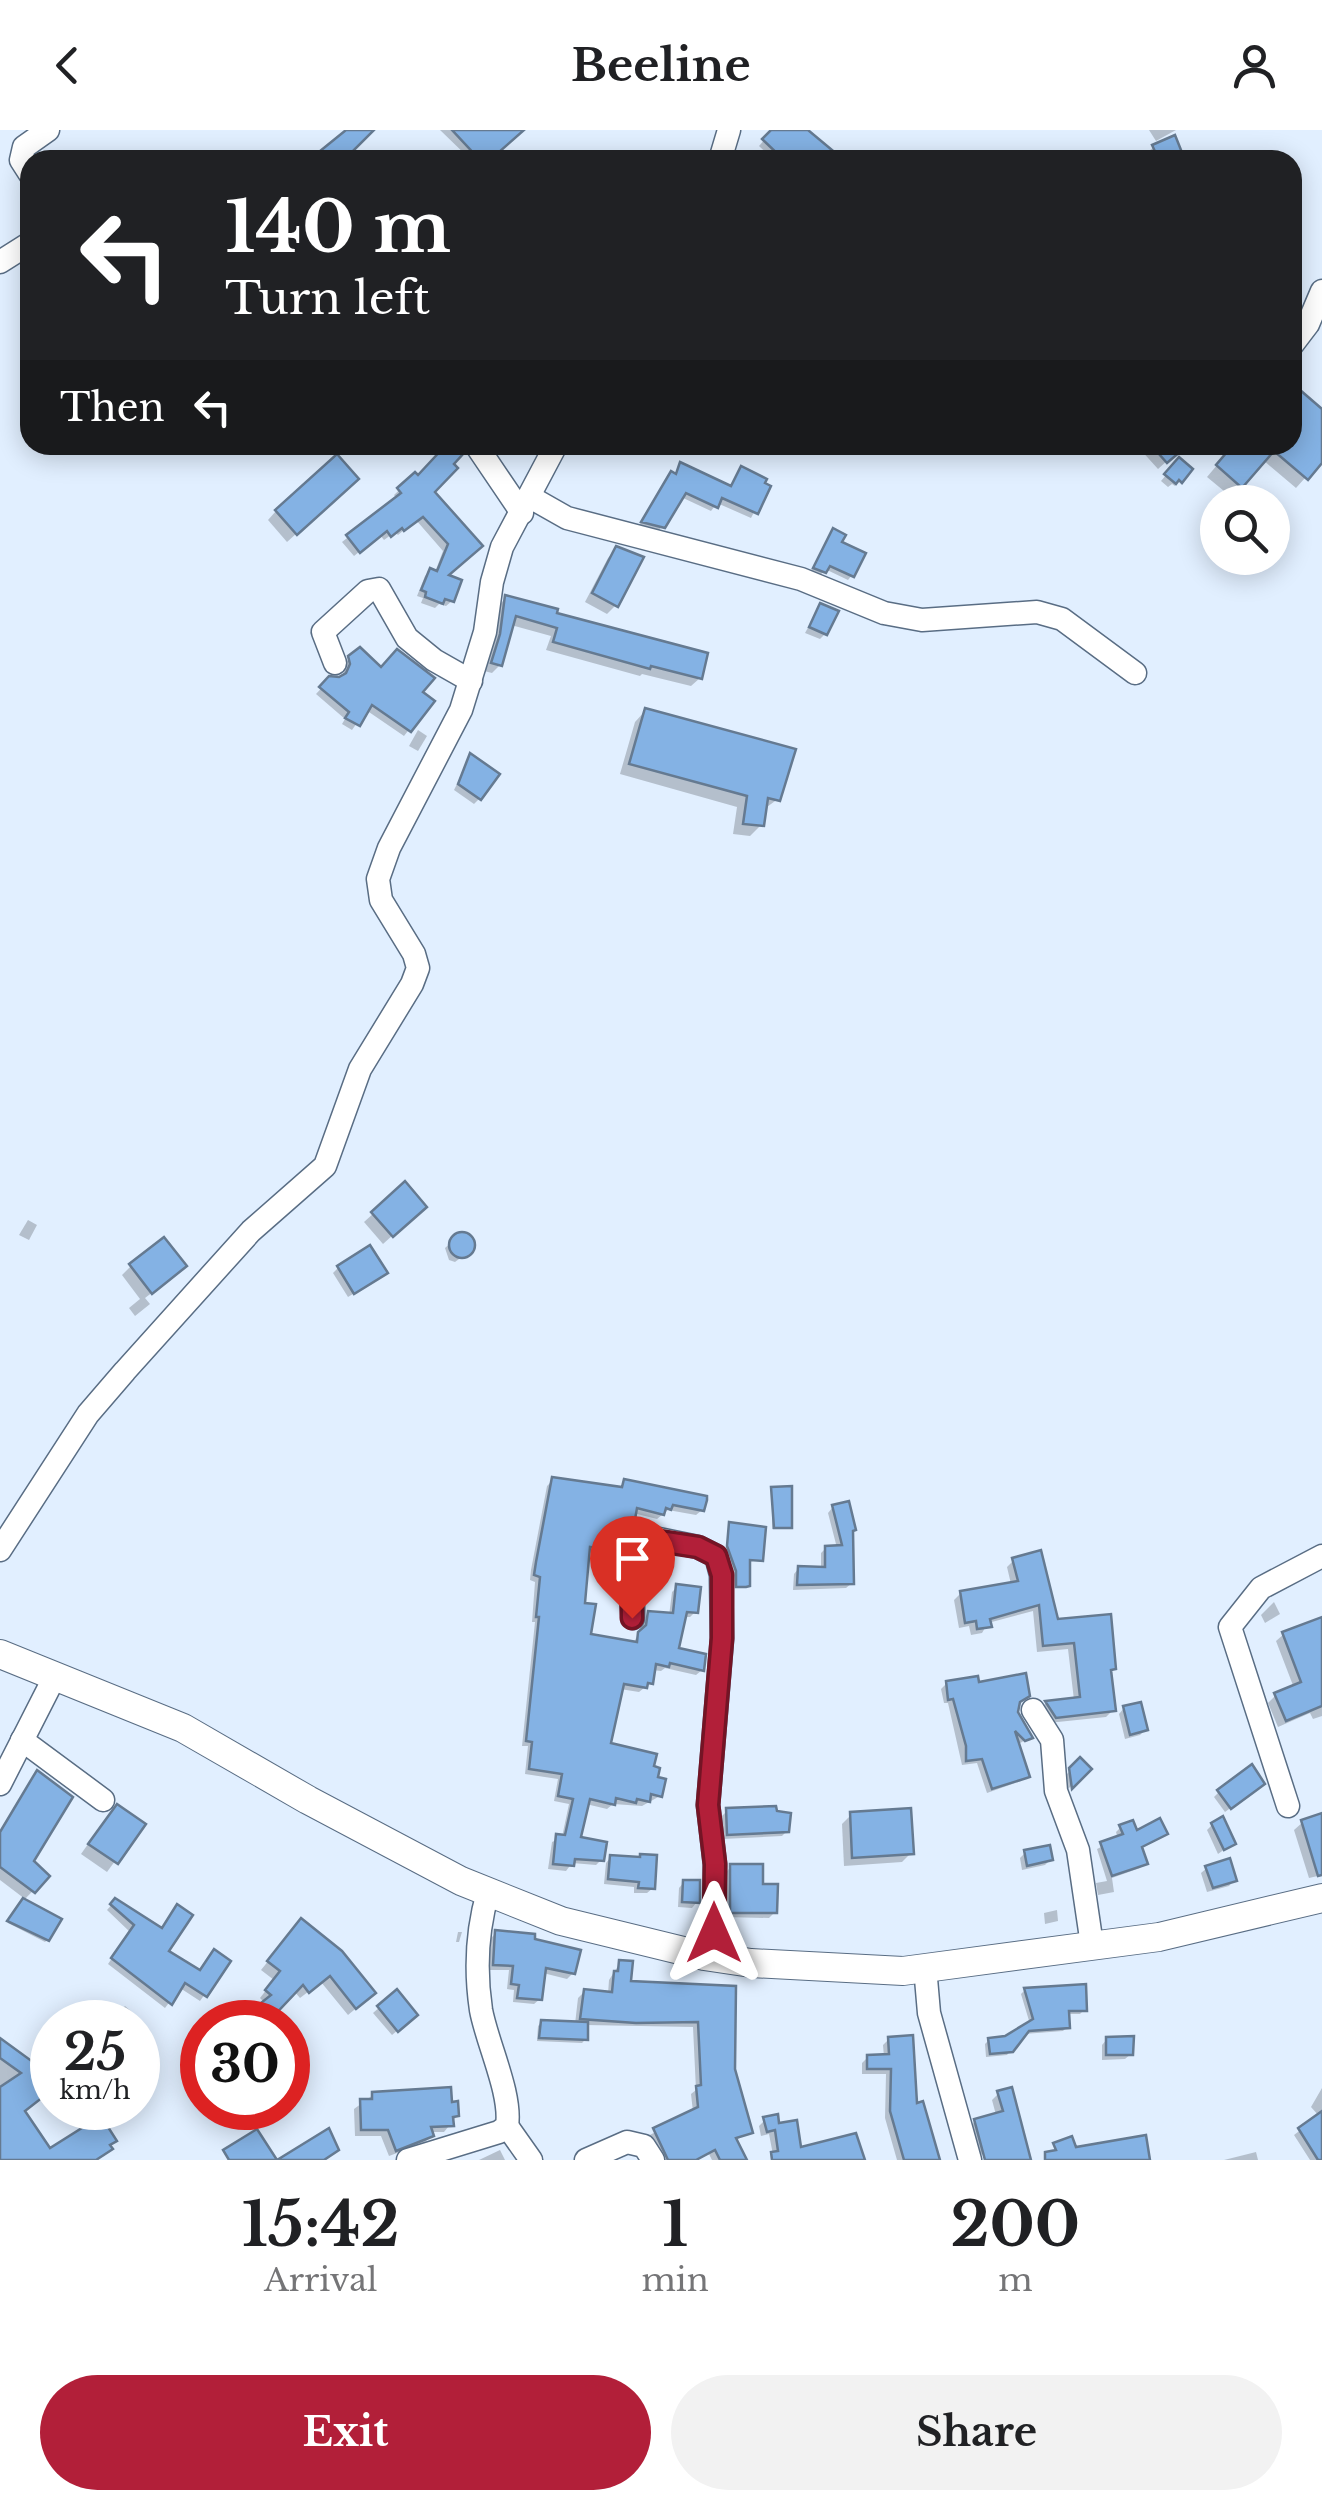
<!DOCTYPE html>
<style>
:root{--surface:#fff;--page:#f2f2f2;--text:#202124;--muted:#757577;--accent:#b21f39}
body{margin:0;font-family:"Libre Baskerville",serif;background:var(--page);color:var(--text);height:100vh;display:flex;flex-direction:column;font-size:38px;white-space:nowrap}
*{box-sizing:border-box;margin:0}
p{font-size:32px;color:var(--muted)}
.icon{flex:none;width:55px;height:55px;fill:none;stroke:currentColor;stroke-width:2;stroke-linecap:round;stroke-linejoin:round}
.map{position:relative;height:2030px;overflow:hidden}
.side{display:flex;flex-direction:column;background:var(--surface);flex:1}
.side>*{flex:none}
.guide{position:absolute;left:20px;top:20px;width:1282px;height:305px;border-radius:30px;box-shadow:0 5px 25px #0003;background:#202124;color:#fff;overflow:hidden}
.fabs{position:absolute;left:1200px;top:355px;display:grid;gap:20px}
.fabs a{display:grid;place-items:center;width:90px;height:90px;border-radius:50%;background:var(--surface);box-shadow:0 5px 25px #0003;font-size:50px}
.speed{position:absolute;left:30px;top:1870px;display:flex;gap:20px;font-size:50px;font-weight:700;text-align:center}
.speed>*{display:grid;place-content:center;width:130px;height:130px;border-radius:50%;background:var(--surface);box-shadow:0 5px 25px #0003;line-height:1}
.speed small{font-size:25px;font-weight:400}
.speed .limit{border:15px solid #d22;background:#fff;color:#111}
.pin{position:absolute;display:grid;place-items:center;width:85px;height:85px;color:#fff;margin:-102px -42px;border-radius:50% 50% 50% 0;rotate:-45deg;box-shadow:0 0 10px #0007}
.pin .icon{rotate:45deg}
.me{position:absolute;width:110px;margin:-55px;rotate:0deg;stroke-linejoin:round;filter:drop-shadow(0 0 8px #0008)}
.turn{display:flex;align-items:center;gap:35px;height:210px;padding:0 40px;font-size:45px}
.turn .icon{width:130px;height:130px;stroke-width:2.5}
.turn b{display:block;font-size:70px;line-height:85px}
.then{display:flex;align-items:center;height:95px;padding:0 40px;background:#0003;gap:20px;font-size:38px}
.eta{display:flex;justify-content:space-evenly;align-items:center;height:170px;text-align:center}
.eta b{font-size:60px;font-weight:700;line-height:70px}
.button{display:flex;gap:20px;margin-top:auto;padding:20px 40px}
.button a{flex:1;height:115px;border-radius:60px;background:var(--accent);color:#fff;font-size:40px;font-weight:700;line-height:115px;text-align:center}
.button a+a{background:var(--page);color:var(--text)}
header{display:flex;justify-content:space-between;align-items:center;height:130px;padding:0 40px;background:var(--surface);font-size:45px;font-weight:700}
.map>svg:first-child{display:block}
.shadow{fill:#0003}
.building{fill:#84b2e4;stroke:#657a91;stroke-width:2.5}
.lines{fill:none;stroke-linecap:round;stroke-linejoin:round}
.minor-casing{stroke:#596d84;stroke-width:25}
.tertiary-casing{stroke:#596d84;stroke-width:30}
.minor{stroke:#fff;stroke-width:22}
.tertiary{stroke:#fff;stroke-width:28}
.route-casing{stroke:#741425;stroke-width:25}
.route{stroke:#b21f39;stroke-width:18}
</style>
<header><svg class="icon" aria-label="back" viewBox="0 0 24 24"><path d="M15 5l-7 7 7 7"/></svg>Beeline<svg class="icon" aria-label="person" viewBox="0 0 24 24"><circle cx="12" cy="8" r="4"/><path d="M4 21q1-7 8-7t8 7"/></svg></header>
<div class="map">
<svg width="1322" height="2030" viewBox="0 0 1322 2030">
<rect width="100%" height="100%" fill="#e1efff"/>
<g class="shadow">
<polygon points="440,0 521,0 492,26 495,30 471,30"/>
<polygon points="773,0 804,0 840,30 774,30 759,16"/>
<polygon points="1149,0 1176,0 1156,11"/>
<polygon points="1154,17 1183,30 1152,30 1148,22"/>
<polygon points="30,133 30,143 24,145 20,142"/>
<polygon points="1322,282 1322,329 1296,358 1263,330 1230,366 1207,347 1234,315 1292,315"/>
<polygon points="449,315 457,315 432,362 479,416 445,447 452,471 446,476 439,474 435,478 421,473 423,468 417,466 425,446 430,441 435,442 443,421 416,390 398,405 395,402 384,410 380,405 354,426 342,412 397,369 394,365 415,345 418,348"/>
<polygon points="486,315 512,315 493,325"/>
<polygon points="1132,315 1175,315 1179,320 1158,339 1139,318 1136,320"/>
<polygon points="1179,330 1190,339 1175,356 1172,354 1168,357 1161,351"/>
<polygon points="681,335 729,358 737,344 767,357 751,388 717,373 711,381 681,367 658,402 638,397 667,349 674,346"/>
<polygon points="347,358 287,412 268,390 276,381"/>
<polygon points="830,406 839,413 852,445 848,450 825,439 820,446 810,442"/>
<polygon points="617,419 616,475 607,484 585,472 608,428"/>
<polygon points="506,468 554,484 700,548 691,556 642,544 640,546 546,520 551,506 511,495 500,535 492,543 484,541 498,476"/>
<polygon points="820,476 825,504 820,509 805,503"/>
<polygon points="350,528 380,540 431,571 404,606 366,580 352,600 342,594 345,589 316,564 330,549 343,548 344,534"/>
<polygon points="645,581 778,669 764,679 761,695 750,706 733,704 737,677 620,644 635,592"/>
<polygon points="418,600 427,606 418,621 409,616"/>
<polygon points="471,626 479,669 474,674 454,660"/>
<polygon points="405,1055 415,1085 383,1114 364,1092"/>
<polygon points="28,1090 37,1095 29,1110 19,1105"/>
<polygon points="460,1105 467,1106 472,1114 471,1120 455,1132 449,1130 445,1118"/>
<polygon points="131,1136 175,1145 145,1168 150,1174 135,1186 129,1178 140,1169 122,1145"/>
<polygon points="338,1138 379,1148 348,1167 333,1143"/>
<polygon points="553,1350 618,1359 625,1352 702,1380 696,1385 668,1380 657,1389 633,1383 619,1421 614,1426 587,1422 582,1475 588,1506 633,1514 649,1483 669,1486 672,1462 677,1457 695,1482 690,1487 683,1487 676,1520 702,1540 696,1545 665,1538 661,1541 652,1540 650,1553 639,1562 620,1559 608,1615 651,1638 660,1666 642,1676 613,1674 607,1679 586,1674 578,1709 602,1729 596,1735 572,1733 566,1741 548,1739 552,1712 562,1707 569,1674 554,1671 558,1649 525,1644 528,1616 522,1616 535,1492 532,1492 535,1452 530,1450 531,1440 547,1356"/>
<polygon points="772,1360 789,1397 787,1399 772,1399"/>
<polygon points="833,1377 851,1403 852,1453 846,1458 793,1460 794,1444 799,1438 821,1439 821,1423 826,1418 837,1418 828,1383"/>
<polygon points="730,1395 761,1430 747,1431 747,1455 742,1458 735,1458 734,1444 726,1419"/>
<polygon points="1014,1430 1056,1492 1113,1538 1109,1542 1113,1580 1106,1587 1048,1593 1039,1580 1046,1573 1074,1570 1068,1519 1037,1522 1033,1481 988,1493 982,1503 971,1505 969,1496 959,1498 954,1470 961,1463 1011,1454 1007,1437"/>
<polygon points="1274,1472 1280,1484 1265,1493 1261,1485"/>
<polygon points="1322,1489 1322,1586 1313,1589 1310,1583 1278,1597 1268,1573 1276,1565 1294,1558 1276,1511 1284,1504"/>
<polygon points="947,1553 976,1555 1017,1573 1016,1582 1030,1607 1017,1615 1027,1646 1021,1651 987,1663 977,1633 962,1635 948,1573 944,1573 941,1559"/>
<polygon points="1124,1578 1145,1600 1140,1605 1125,1609 1119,1584"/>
<polygon points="1080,1631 1088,1639 1066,1661 1065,1646"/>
<polygon points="38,1643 31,1732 47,1746 25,1769 0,1750 0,1710 6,1702 1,1699"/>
<polygon points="1256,1659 1225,1682 1214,1667 1219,1662"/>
<polygon points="727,1681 787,1701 782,1706 723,1709 722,1686"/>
<polygon points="851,1685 911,1723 902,1732 844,1736 842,1694"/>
<polygon points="108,1686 142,1694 107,1742 81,1724"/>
<polygon points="1322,1686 1322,1745 1309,1748 1294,1700 1303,1692"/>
<polygon points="1212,1695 1233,1713 1218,1724 1207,1700"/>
<polygon points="1121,1697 1135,1704 1165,1703 1140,1719 1145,1733 1140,1738 1112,1748 1114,1762 1098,1765 1096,1753 1107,1751 1097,1719 1118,1709 1116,1702"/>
<polygon points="1025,1723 1051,1729 1045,1735 1022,1740 1020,1728"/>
<polygon points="611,1727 653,1758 647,1763 634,1763 634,1757 604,1754 606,1733"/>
<polygon points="731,1737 760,1756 775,1782 769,1788 725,1787 725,1743"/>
<polygon points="1207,1738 1234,1750 1229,1756 1207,1762 1201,1743"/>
<polygon points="684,1752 697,1772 692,1778 678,1777 679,1758"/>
<polygon points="24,1771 47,1810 45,1812 8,1793"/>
<polygon points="115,1771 166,1822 199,1842 228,1831 200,1871 180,1858 165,1878 108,1834 130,1802 107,1780"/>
<polygon points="1057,1780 1058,1791 1045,1794 1044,1783"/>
<polygon points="294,1799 366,1870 348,1885 321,1852 300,1868 294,1861 266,1892 241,1892 265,1873 260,1868 274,1850 261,1840"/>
<polygon points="458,1802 462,1802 459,1812 456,1812"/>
<polygon points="496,1803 533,1811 573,1843 567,1849 543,1843 540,1869 534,1874 513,1872 514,1860 507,1859 509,1840 488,1840 491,1808"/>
<polygon points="620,1833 629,1853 734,1859 733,1940 750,2002 734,2011 744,2030 712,2030 709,2024 697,2030 660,2030 648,2006 693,1982 691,1964 696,1960 693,1897 586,1895 586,1909 582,1913 537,1911 538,1896 542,1892 575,1894 578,1868 584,1862 608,1864 609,1850"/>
<polygon points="1025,1860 1084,1880 1080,1884 1067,1884 1067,1897 1063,1901 1024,1904 1007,1925 986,1927 985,1914 989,1910 1006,1908 1030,1894 1021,1864"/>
<polygon points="396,1863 410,1890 392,1905 373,1883"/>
<polygon points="125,1876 132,1882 123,1892 110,1892"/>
<polygon points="889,1909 915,1976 937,2030 897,2030 885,1988 886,1944 862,1944 862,1933 868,1927 884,1927 883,1915"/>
<polygon points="1107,1909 1131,1924 1125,1929 1102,1930 1102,1915"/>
<polygon points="0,1911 38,1938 52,1923 52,1959 22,1982 49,2022 95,2030 0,2030"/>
<polygon points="1322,1958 1322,2030 1310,2030 1294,2005 1319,1986 1311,1977"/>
<polygon points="998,1964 1029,2030 987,2030 986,2023 977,2026 969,1998 975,1991 996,1985 992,1970"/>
<polygon points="373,1965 450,1975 457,1986 444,2002 430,2002 431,2006 424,2013 389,2026 381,2006 355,2006 354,1979"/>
<polygon points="765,1990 778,1996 799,2020 863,2030 774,2030 769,2004 761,2006 759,1996"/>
<polygon points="500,2020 505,2030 479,2030"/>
<polygon points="1256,2022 1258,2030 1224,2030"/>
</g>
<g class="building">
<polygon points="346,0 374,0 344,30 309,30"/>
<polygon points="452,0 524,0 490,30 480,30"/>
<polygon points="771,0 808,0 844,30 784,30 762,9"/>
<polygon points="1175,5 1185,30 1159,30 1152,15"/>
<polygon points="1292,253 1322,279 1322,333 1308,350 1274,321 1242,358 1216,335 1233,315 1292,315"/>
<polygon points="446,315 461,315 464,323 454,334 458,338 435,362 483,416 449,445 462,450 454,472 445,469 443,474 425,467 426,462 421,460 430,438 437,441 448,414 423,387 404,401 402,398 391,407 387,401 360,423 346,405 401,363 397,358 415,342 418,345"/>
<polygon points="1151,315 1188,315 1167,333"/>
<polygon points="337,324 359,349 297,405 275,380"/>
<polygon points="1179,327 1193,339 1182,353 1179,350 1176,354 1164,344"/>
<polygon points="680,332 731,356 741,336 767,349 765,353 771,356 758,384 722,368 718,378 686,363 665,398 641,392 671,341 676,344"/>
<polygon points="833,398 846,405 842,412 866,423 854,447 830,436 826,443 813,438"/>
<polygon points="616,416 644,427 618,477 592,463"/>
<polygon points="505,465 558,479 557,483 708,523 702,549 651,536 650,539 553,512 557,498 516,486 502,536 491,533 500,504"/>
<polygon points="820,473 839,481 827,505 809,497"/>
<polygon points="360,517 381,537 397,519 435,548 423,562 435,571 411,602 372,575 360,596 345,588 349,582 319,557 329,546 339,547 346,543 350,534 348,526"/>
<polygon points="645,578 796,619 780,671 768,668 764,696 743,694 747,666 629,634"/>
<polygon points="470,623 500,644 481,670 458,654"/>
<polygon points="405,1051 427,1077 393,1107 371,1082"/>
<circle cx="462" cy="1115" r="13"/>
<polygon points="164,1107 187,1136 152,1164 129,1134"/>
<polygon points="370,1115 388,1143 354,1164 337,1136"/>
<polygon points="552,1347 622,1357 624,1349 707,1366 707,1370 704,1381 673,1375 671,1380 666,1378 664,1385 637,1378 634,1395 627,1393 622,1422 590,1417 585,1473 596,1474 591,1504 637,1512 638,1502 646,1495 648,1481 673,1483 676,1454 701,1457 698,1483 687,1482 679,1518 706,1524 704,1541 670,1533 669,1537 656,1534 653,1554 648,1553 647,1558 624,1554 611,1613 657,1624 654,1636 660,1638 658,1647 666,1649 662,1667 651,1664 650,1672 637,1669 636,1673 616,1668 615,1675 590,1669 581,1707 607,1712 604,1731 575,1729 574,1736 553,1734 556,1704 565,1705 573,1669 558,1666 562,1644 529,1639 532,1612 526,1611 539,1487 536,1487 540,1447 534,1445 536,1432"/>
<polygon points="792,1356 792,1398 774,1398 771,1357"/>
<polygon points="849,1371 856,1400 853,1401 854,1454 797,1455 798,1436 825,1437 825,1416 842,1415 832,1375"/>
<polygon points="729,1392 766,1397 763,1431 750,1430 750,1456 746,1457 736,1457 736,1441 727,1416"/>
<polygon points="1041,1420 1058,1489 1111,1484 1116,1539 1111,1540 1116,1581 1056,1588 1045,1571 1080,1567 1074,1513 1043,1516 1039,1475 990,1489 992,1497 977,1499 976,1491 965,1493 960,1461 1018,1451 1012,1428"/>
<polygon points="1322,1487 1322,1576 1286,1591 1274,1563 1301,1552 1282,1502"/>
<polygon points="1026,1543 1030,1566 1020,1572 1018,1582 1033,1608 1025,1611 1015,1601 1030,1647 992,1659 982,1629 966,1631 966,1616 953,1569 948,1570 946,1551 978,1546 979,1552"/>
<polygon points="1141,1572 1148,1600 1130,1605 1123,1576"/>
<polygon points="1080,1627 1092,1639 1072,1659 1069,1638"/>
<polygon points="1252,1634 1265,1654 1231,1679 1217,1660"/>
<polygon points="37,1640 73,1667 34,1731 50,1746 35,1763 0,1737 0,1702"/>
<polygon points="117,1674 146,1694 118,1734 88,1714"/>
<polygon points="776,1676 777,1681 791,1683 789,1702 727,1705 726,1678"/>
<polygon points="911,1678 914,1724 852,1728 850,1682"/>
<polygon points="1322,1683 1322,1745 1318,1746 1301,1690"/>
<polygon points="1223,1686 1236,1714 1224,1720 1211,1693"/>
<polygon points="1160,1688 1168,1704 1142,1717 1148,1734 1112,1746 1100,1712 1123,1704 1119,1695 1133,1690 1137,1700"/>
<polygon points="1050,1715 1053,1730 1027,1736 1024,1720"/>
<polygon points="640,1724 657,1725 655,1759 638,1758 639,1752 608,1749 610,1725 640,1727"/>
<polygon points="1230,1728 1237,1751 1213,1758 1205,1736"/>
<polygon points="730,1734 763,1734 763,1754 778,1754 777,1783 730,1783"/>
<polygon points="683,1750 700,1750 700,1773 682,1772"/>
<polygon points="23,1768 62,1789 49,1811 7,1791"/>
<polygon points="115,1768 162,1798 177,1774 193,1785 169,1821 200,1840 214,1819 231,1831 207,1867 185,1853 172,1875 111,1828 134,1795 110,1774"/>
<polygon points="301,1788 342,1821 376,1863 356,1879 330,1846 309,1863 303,1855 268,1892 237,1892 271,1865 265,1860 280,1841 267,1831"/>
<polygon points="495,1800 535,1804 535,1809 581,1820 575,1844 546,1838 542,1870 517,1868 519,1855 511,1854 513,1836 493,1835"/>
<polygon points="619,1830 633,1831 631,1851 736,1856 735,1939 753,2003 736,2008 747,2030 720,2030 715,2020 696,2030 668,2030 653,1998 698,1977 696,1956 701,1955 698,1892 636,1893 580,1889 584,1859 612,1862 614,1841 618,1841"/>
<polygon points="1086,1854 1087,1881 1069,1881 1070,1898 1029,1901 1013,1922 990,1924 988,1908 1005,1906 1033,1889 1024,1858"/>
<polygon points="397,1859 418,1885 398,1902 377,1876"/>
<polygon points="541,1890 588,1892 588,1910 539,1908"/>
<polygon points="913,1905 917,1973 923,1971 940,2030 904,2030 890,1981 891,1939 867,1939 867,1925 889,1924 888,1907"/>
<polygon points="1134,1906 1133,1925 1106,1925 1106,1907"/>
<polygon points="0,1908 37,1935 52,1922 52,1960 25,1981 50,2018 101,1986 117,2011 110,2015 113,2019 96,2030 0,2030 0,1957 21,1943 0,1928"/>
<polygon points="451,1957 452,1972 458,1971 459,1986 453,1987 454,1996 431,1997 434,2006 396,2021 388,2000 361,2000 360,1969 372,1969 372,1962"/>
<polygon points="1012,1957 1031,2030 985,2030 974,1989 1003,1981 997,1961"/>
<polygon points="1322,1981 1322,2030 1318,2030 1298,1998"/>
<polygon points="778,1984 779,1993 797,1990 801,2017 856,2003 865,2030 772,2030 771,2022 778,2021 775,2000 767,2002 763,1987"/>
<polygon points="329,1998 339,2020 324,2030 229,2030 223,2020 257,1999 277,2030"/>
<polygon points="1146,2005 1150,2030 1045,2030 1045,2022 1056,2020 1053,2013 1072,2006 1076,2017"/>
</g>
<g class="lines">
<defs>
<g id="minor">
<polyline points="720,30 729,0"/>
<polyline points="30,44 21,30 24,17 48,0"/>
<polyline points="0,132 30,113"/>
<polyline points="1292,215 1308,194 1322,161"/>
<polyline points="476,315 522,383"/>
<polyline points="530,367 567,388 801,449 884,483 922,490 1037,482 1062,489 1135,543"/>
<polyline points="335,533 323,502 368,461 379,459 407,508 434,530 471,551"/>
<polyline points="0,1420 88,1284 125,1241 251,1101 325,1036 360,939 412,854 418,838 414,824 381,770 378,749 389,718 461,580 485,502 492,452 502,417 556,315"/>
<polyline points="633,1488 633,1440 640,1413 649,1407 698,1417 716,1426 721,1445 722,1509 708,1675 715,1735 714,1828"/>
<polyline points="1033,1580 1052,1610 1056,1661 1078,1720 1092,1815"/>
<polyline points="22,1610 103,1670"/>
<polyline points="0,1654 54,1548"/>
<polyline points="1288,1676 1230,1497 1261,1458 1322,1426"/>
<polyline points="925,1837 929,1883 970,2030"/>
<polyline points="507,1996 531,2030"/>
<path d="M408,2030L499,2002L507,1996C512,1964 487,1913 481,1880C475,1840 477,1800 488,1762"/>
<polyline points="586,2030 627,2012 644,2016 653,2030"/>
</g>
<polyline id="tertiary" points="0,1524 183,1598 308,1670 461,1751 561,1791 704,1826 751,1833 903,1841 1159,1807 1322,1768"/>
</defs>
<use href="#minor" class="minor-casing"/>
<use href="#tertiary" class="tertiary-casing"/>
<use href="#minor" class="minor"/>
<use href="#tertiary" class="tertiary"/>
</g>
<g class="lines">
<defs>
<path id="route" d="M632,1488C632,1465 627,1426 646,1409L698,1417L716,1426L722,1445V1508L708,1675L715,1734L714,1803"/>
</defs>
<use href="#route" class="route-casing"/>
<use href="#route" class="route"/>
</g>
</svg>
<div class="fabs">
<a><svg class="icon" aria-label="search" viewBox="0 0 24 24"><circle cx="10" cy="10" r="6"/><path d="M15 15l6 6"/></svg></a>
</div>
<div class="speed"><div>25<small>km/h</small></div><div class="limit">30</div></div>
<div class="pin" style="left:632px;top:1488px;background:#d93025"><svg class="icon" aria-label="arrive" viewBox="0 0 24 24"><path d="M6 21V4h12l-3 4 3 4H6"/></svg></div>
<svg class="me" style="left:714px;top:1803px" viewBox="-20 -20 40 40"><path d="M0-17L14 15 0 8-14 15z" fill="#b21f39" stroke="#fff" stroke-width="4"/></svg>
<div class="guide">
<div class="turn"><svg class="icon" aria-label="left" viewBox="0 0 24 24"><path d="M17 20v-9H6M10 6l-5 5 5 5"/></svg><div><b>140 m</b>Turn left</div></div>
<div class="then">Then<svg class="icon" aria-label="left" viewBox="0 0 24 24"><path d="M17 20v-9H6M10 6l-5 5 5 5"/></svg></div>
</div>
</div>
<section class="side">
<div class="eta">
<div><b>15:42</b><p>Arrival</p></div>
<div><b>1</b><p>min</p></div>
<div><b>200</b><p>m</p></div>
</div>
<div class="button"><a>Exit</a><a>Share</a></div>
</section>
